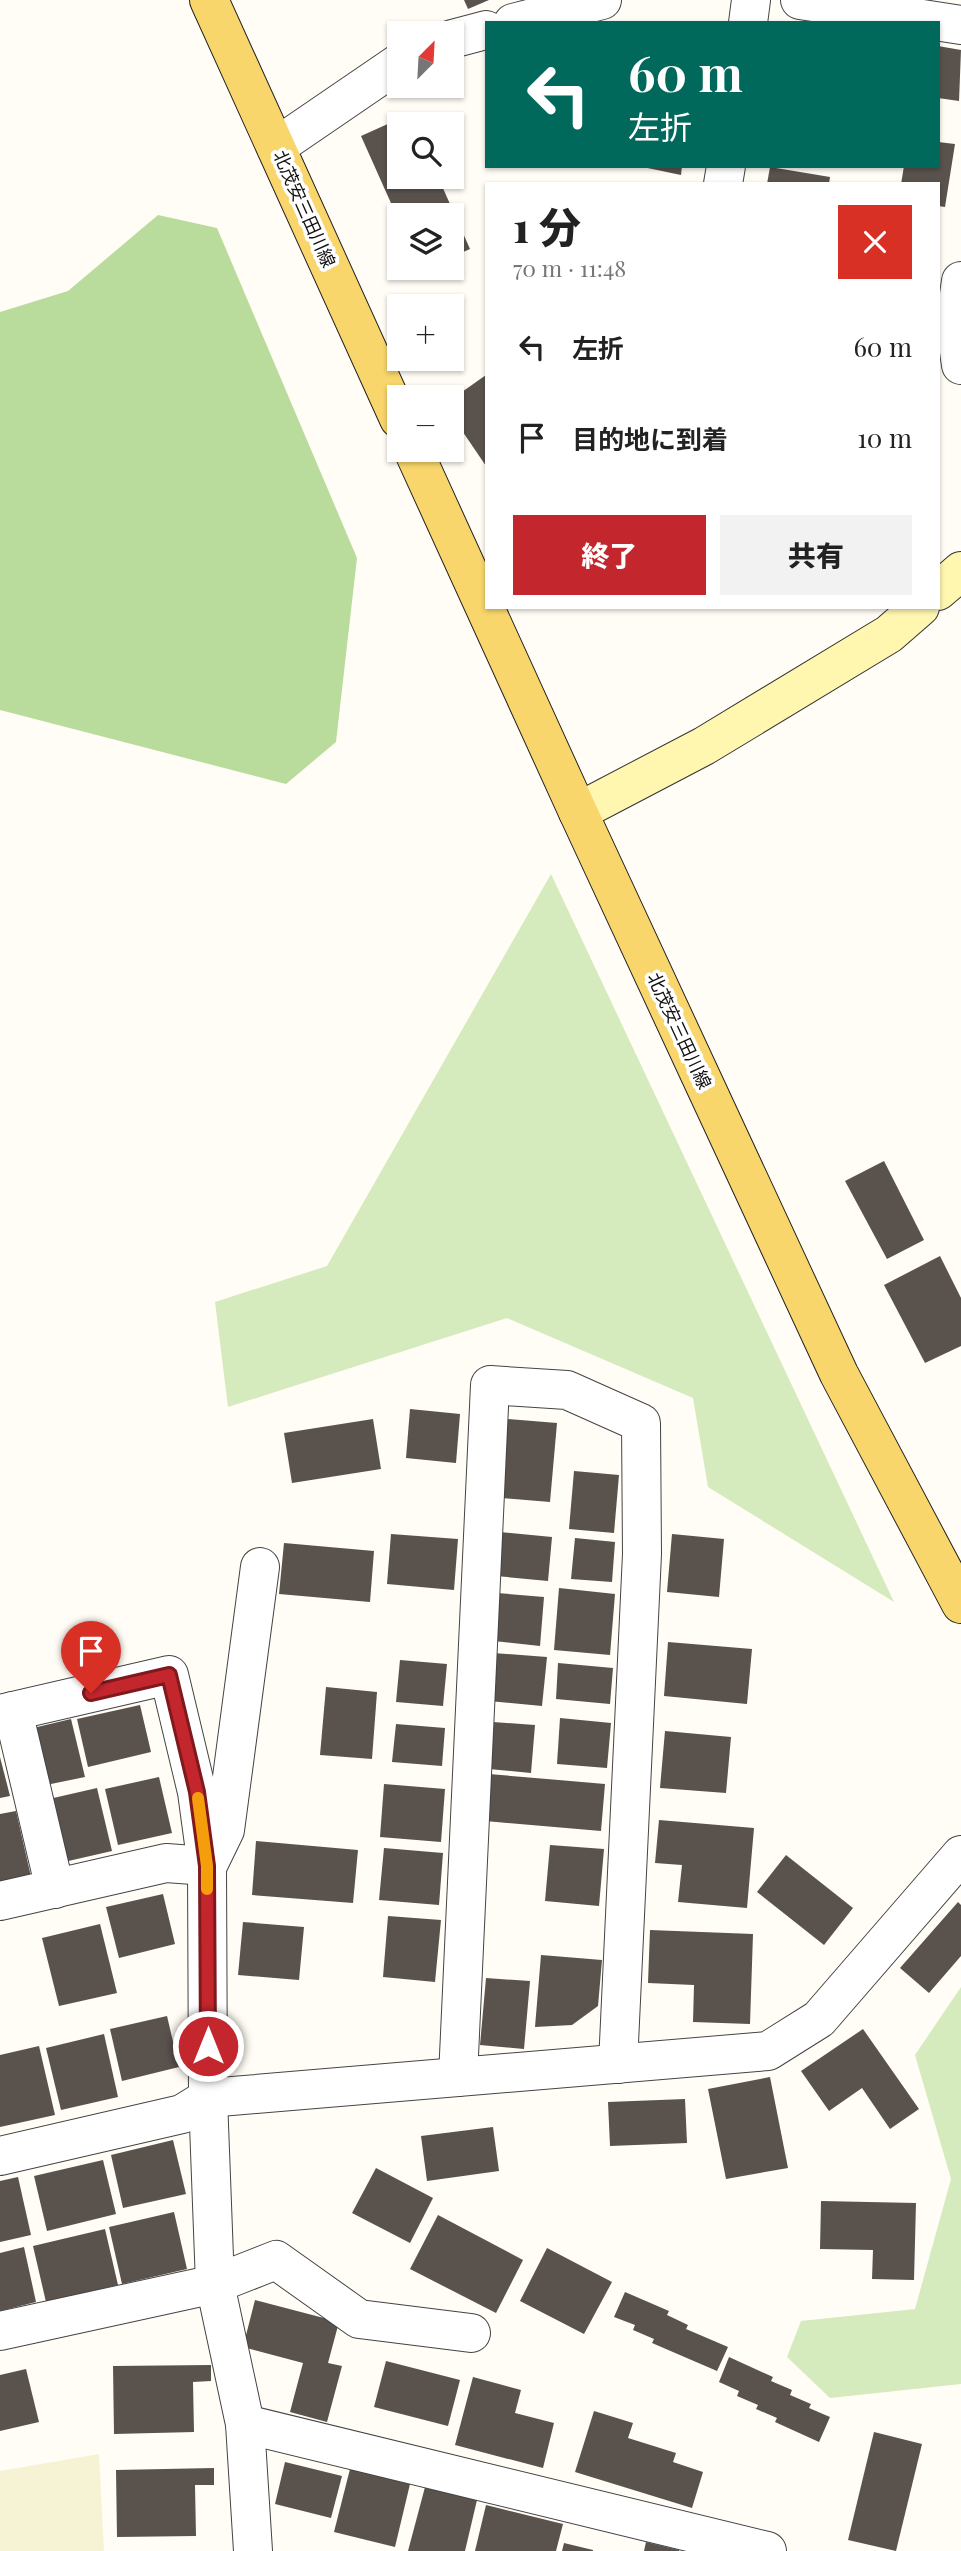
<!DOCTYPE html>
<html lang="ja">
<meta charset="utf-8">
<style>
:root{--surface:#fff;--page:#f2f2f2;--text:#222;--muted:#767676;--accent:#c4262e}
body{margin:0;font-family:"Playfair Display","Noto Sans JP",serif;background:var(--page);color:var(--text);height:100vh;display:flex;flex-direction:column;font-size:26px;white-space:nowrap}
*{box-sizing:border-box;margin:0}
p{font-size:23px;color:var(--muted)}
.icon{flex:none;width:38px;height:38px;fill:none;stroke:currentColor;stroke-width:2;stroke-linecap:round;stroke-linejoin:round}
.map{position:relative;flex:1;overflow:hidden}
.drawer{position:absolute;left:485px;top:182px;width:455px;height:427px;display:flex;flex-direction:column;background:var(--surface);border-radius:0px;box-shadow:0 2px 5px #0004}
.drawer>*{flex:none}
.guide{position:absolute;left:485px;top:21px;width:455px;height:147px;border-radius:0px;box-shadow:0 2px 5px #0004;background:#00695c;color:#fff;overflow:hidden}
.needle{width:46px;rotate:24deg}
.controls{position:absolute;left:387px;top:21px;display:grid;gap:14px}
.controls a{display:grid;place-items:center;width:77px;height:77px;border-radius:0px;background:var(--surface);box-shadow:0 2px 5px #0004;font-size:35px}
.pin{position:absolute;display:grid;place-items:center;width:60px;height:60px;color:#fff;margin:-72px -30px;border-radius:50% 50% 50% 0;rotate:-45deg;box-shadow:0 0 7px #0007}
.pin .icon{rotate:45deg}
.me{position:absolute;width:77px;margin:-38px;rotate:0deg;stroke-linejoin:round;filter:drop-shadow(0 0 5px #0008)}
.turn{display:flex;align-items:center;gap:24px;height:147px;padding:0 28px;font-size:32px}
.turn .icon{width:91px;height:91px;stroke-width:2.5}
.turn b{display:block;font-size:49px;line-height:60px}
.round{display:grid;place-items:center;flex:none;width:74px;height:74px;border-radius:0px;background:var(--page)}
.headline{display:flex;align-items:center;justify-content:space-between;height:119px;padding:0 28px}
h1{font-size:42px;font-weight:800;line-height:52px}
.cta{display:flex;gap:14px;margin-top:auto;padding:14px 28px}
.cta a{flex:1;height:80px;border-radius:0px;background:var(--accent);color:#fff;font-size:28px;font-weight:800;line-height:80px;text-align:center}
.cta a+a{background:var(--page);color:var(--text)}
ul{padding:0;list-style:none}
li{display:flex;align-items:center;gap:21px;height:91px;padding:0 28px}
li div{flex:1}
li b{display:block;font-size:26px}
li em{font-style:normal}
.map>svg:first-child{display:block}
.farmland{fill:#f6f3d4}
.green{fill:#d5ebbd}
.forest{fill:#b9dc9c}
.building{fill:#5a524d}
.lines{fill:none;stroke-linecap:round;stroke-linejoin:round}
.street-casing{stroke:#444;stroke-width:40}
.secondary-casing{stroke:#333;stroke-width:40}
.primary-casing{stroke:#222;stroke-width:40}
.street{stroke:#fff;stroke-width:38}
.secondary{stroke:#fff6b0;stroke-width:38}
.primary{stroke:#f9d66b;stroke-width:38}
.route-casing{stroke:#7f191e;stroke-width:18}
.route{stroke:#c4262e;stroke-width:12}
.slow{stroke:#f59e0b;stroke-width:12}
.labels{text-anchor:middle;stroke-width:7;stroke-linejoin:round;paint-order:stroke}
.street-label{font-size:18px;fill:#111;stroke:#fff}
</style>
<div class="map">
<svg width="961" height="2551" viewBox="0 0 961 2551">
<rect width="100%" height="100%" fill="#fffdf5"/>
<polygon class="farmland" points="99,2454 104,2551 0,2551 0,2471"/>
<g class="green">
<polygon points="551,874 894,1602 708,1487 693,1398 507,1318 228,1407 215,1302 327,1266"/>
<polygon points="961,1987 961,2384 830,2398 787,2357 801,2321 915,2309 951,2179 915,2055"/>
</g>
<polygon class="forest" points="158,215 217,228 357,558 336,742 286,784 0,710 0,312 68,291"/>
<g class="building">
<polygon points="464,0 489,0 468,9"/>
<polygon points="938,46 961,50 959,101 938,98"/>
<polygon points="410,114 414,124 399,124 399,177 438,177 470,249 452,257 452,215 399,215 399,221 361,136"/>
<polygon points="938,142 955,144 945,207 938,206 938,184 901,184 904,166 938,166"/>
<polygon points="638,166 682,166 681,175"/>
<polygon points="770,167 830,177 829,184 767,184"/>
<polygon points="486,375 486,466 452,416 452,399"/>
<polygon points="884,1161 924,1240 887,1259 845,1181"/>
<polygon points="940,1256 961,1298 961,1346 925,1363 884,1285"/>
<polygon points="410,1409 460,1414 456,1463 406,1458"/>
<polygon points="373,1419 381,1469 292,1483 284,1433"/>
<polygon points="508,1419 557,1423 550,1502 502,1498"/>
<polygon points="574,1471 619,1475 614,1533 569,1529"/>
<polygon points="500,1532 552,1537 548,1581 496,1576"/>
<polygon points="391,1534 458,1539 454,1590 387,1584"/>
<polygon points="672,1534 724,1539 719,1597 667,1592"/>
<polygon points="575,1538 615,1542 612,1582 571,1579"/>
<polygon points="284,1543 374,1551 370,1602 279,1594"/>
<polygon points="559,1588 615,1594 610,1655 554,1650"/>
<polygon points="497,1593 544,1597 540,1646 494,1641"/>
<polygon points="668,1642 752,1649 747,1704 664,1696"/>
<polygon points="493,1653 547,1657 542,1706 489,1701"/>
<polygon points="400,1660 447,1664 443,1706 396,1702"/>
<polygon points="558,1663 613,1668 610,1704 556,1699"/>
<polygon points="326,1687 377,1692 372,1759 320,1755"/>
<polygon points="140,1705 151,1752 88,1767 77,1719"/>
<polygon points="560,1718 611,1723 607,1768 557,1764"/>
<polygon points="71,1719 85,1777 46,1785 33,1728"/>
<polygon points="493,1722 535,1725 531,1773 489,1769"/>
<polygon points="396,1724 445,1728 442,1766 392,1762"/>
<polygon points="665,1731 731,1737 726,1793 660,1788"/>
<polygon points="0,1757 10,1796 0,1798"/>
<polygon points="489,1774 605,1784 601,1831 485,1821"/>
<polygon points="159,1777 172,1833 118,1845 105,1789"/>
<polygon points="384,1784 445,1789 441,1842 380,1837"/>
<polygon points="97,1788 112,1851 64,1862 49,1799"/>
<polygon points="16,1811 32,1881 0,1888 0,1814"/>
<polygon points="659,1820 754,1828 747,1908 678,1902 682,1865 655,1863"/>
<polygon points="256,1841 358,1850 353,1903 252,1895"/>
<polygon points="550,1845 604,1849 599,1906 545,1901"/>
<polygon points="384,1848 443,1853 439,1905 379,1900"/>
<polygon points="786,1855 853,1908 824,1945 757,1892"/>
<polygon points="163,1894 175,1944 119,1958 106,1907"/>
<polygon points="958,1902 961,1905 961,1956 929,1993 900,1968"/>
<polygon points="388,1916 441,1920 435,1982 383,1977"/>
<polygon points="243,1922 304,1927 299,1980 238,1975"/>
<polygon points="100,1924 117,1993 59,2006 42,1938"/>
<polygon points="650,1930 753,1934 750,2024 693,2022 694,1985 648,1983"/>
<polygon points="541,1955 602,1960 598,2006 572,2025 535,2027"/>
<polygon points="486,1978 530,1981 524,2049 480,2045"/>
<polygon points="167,2016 179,2067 122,2081 110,2029"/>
<polygon points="863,2029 919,2109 890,2129 862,2088 829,2111 801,2071"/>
<polygon points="104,2034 118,2097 61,2110 46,2048"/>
<polygon points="39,2046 55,2115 0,2127 0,2055"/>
<polygon points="770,2077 788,2168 726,2179 708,2089"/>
<polygon points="685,2099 687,2143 610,2146 608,2102"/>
<polygon points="493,2127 499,2171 427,2181 421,2136"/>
<polygon points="173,2140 186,2194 123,2208 111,2155"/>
<polygon points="103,2160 116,2214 47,2231 34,2176"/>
<polygon points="376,2168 433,2198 410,2243 352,2213"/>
<polygon points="18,2177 31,2235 0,2242 0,2181"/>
<polygon points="821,2201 916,2203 914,2280 872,2279 873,2250 820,2249"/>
<polygon points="174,2212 187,2269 122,2284 109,2227"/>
<polygon points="438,2215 523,2260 496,2313 410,2269"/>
<polygon points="105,2229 118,2285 46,2302 33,2246"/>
<polygon points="24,2247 36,2302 0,2311 0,2253"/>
<polygon points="547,2248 612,2282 584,2334 520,2301"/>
<polygon points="625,2292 669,2311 667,2315 688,2325 686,2329 728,2347 717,2371 652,2343 654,2339 633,2330 635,2325 614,2317"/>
<polygon points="255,2300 339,2322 328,2363 342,2366 327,2422 290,2412 303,2363 243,2347"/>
<polygon points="729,2357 773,2377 771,2381 792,2390 790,2395 811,2404 809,2408 830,2417 819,2442 775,2422 777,2418 756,2409 758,2405 737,2396 739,2391 719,2382"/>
<polygon points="386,2361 460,2380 448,2426 374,2407"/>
<polygon points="211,2365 211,2381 193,2382 194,2432 114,2434 113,2366"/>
<polygon points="26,2369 39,2422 0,2431 0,2375"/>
<polygon points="473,2377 521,2390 515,2413 554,2423 543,2468 455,2445"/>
<polygon points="594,2411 633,2423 628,2438 676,2453 673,2462 703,2472 692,2508 575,2472"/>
<polygon points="874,2432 922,2444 896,2551 848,2540"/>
<polygon points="285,2462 342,2476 331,2518 275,2504"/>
<polygon points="214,2468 214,2485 195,2485 196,2536 117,2537 116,2470"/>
<polygon points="350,2469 410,2484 395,2547 334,2532"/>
<polygon points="425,2487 477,2500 465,2551 408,2551"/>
<polygon points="486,2505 563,2524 556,2551 475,2551"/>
<polygon points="646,2542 679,2550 679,2551 644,2551"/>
<polygon points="564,2543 593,2550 593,2551 562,2551"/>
</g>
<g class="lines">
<defs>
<g id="street">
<polyline points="800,0 961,25"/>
<polyline points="513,23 602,0"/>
<polyline points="748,23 751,0"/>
<polyline points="452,39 486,30"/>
<polyline points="276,147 399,63"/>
<polyline points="723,184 726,166"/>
<polyline points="961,281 955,323 961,365"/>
<polyline points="13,1711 55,1889"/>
<polyline points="0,1714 169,1675 197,1792 207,1866 208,2098 215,2284 245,2424 253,2551"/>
<polyline points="208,1865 225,1830 260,1567"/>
<polyline points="0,1901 166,1863 207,1866"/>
<polyline points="458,2077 490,1385 567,1390 641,1423 642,1554 618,2064"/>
<polyline points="0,2156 182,2114 208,2098 768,2051 819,2019 961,1855"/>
<polyline points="0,2331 215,2284 276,2260 359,2319 471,2333"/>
<polyline points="245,2424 767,2551"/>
</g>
<g id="secondary">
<polyline points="938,591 961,571"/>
<polyline points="578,812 704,746 889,634 920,607"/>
</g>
<g id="primary">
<polyline points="209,0 399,419"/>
<polyline points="413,450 578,812 839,1374 961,1604"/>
</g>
</defs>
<use href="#street" class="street-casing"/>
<use href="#secondary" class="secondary-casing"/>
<use href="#primary" class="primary-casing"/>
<use href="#street" class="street"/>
<use href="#secondary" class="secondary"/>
<use href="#primary" class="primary"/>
</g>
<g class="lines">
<defs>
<polyline id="route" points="91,1693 169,1675 197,1792 207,1866 208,2046"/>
</defs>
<use href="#route" class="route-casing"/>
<use href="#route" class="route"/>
<polyline class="slow" points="198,1798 207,1866 207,1889"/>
</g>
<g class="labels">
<g class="street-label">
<text transform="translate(304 209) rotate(66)" y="6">北茂安三田川線</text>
<text transform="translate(679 1031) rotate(65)" y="6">北茂安三田川線</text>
</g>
</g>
</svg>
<div class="controls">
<a><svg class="needle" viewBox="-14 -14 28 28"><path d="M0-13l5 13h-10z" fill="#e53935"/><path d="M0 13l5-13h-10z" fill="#767676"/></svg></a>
<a><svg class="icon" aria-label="search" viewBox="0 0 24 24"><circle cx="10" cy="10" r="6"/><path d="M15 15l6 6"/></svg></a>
<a><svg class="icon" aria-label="layers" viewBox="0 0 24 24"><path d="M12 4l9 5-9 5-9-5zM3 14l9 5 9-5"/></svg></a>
<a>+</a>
<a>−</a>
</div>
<div class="pin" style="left:91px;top:1693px;background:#d93025"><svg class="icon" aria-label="arrive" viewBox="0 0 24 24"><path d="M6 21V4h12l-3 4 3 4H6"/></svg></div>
<svg class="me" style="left:208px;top:2046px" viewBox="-20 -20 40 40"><circle r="17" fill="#c4262e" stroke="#fff" stroke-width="3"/><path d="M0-11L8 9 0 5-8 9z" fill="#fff"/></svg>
<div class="guide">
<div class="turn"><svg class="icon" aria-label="left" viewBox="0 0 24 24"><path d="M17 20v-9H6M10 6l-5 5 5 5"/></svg><div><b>60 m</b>左折</div></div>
</div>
<section class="drawer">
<div class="headline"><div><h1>1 分</h1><p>70 m · 11:48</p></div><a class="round" style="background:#d93025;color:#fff"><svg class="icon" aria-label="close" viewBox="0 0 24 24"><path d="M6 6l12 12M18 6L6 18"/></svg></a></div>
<ul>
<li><svg class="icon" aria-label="left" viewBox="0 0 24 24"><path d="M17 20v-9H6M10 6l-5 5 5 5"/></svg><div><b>左折</b></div><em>60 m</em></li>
<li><svg class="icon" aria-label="arrive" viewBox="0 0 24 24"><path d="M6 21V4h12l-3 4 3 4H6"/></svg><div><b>目的地に到着</b></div><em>10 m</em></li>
</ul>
<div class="cta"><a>終了</a><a>共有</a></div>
</section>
</div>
